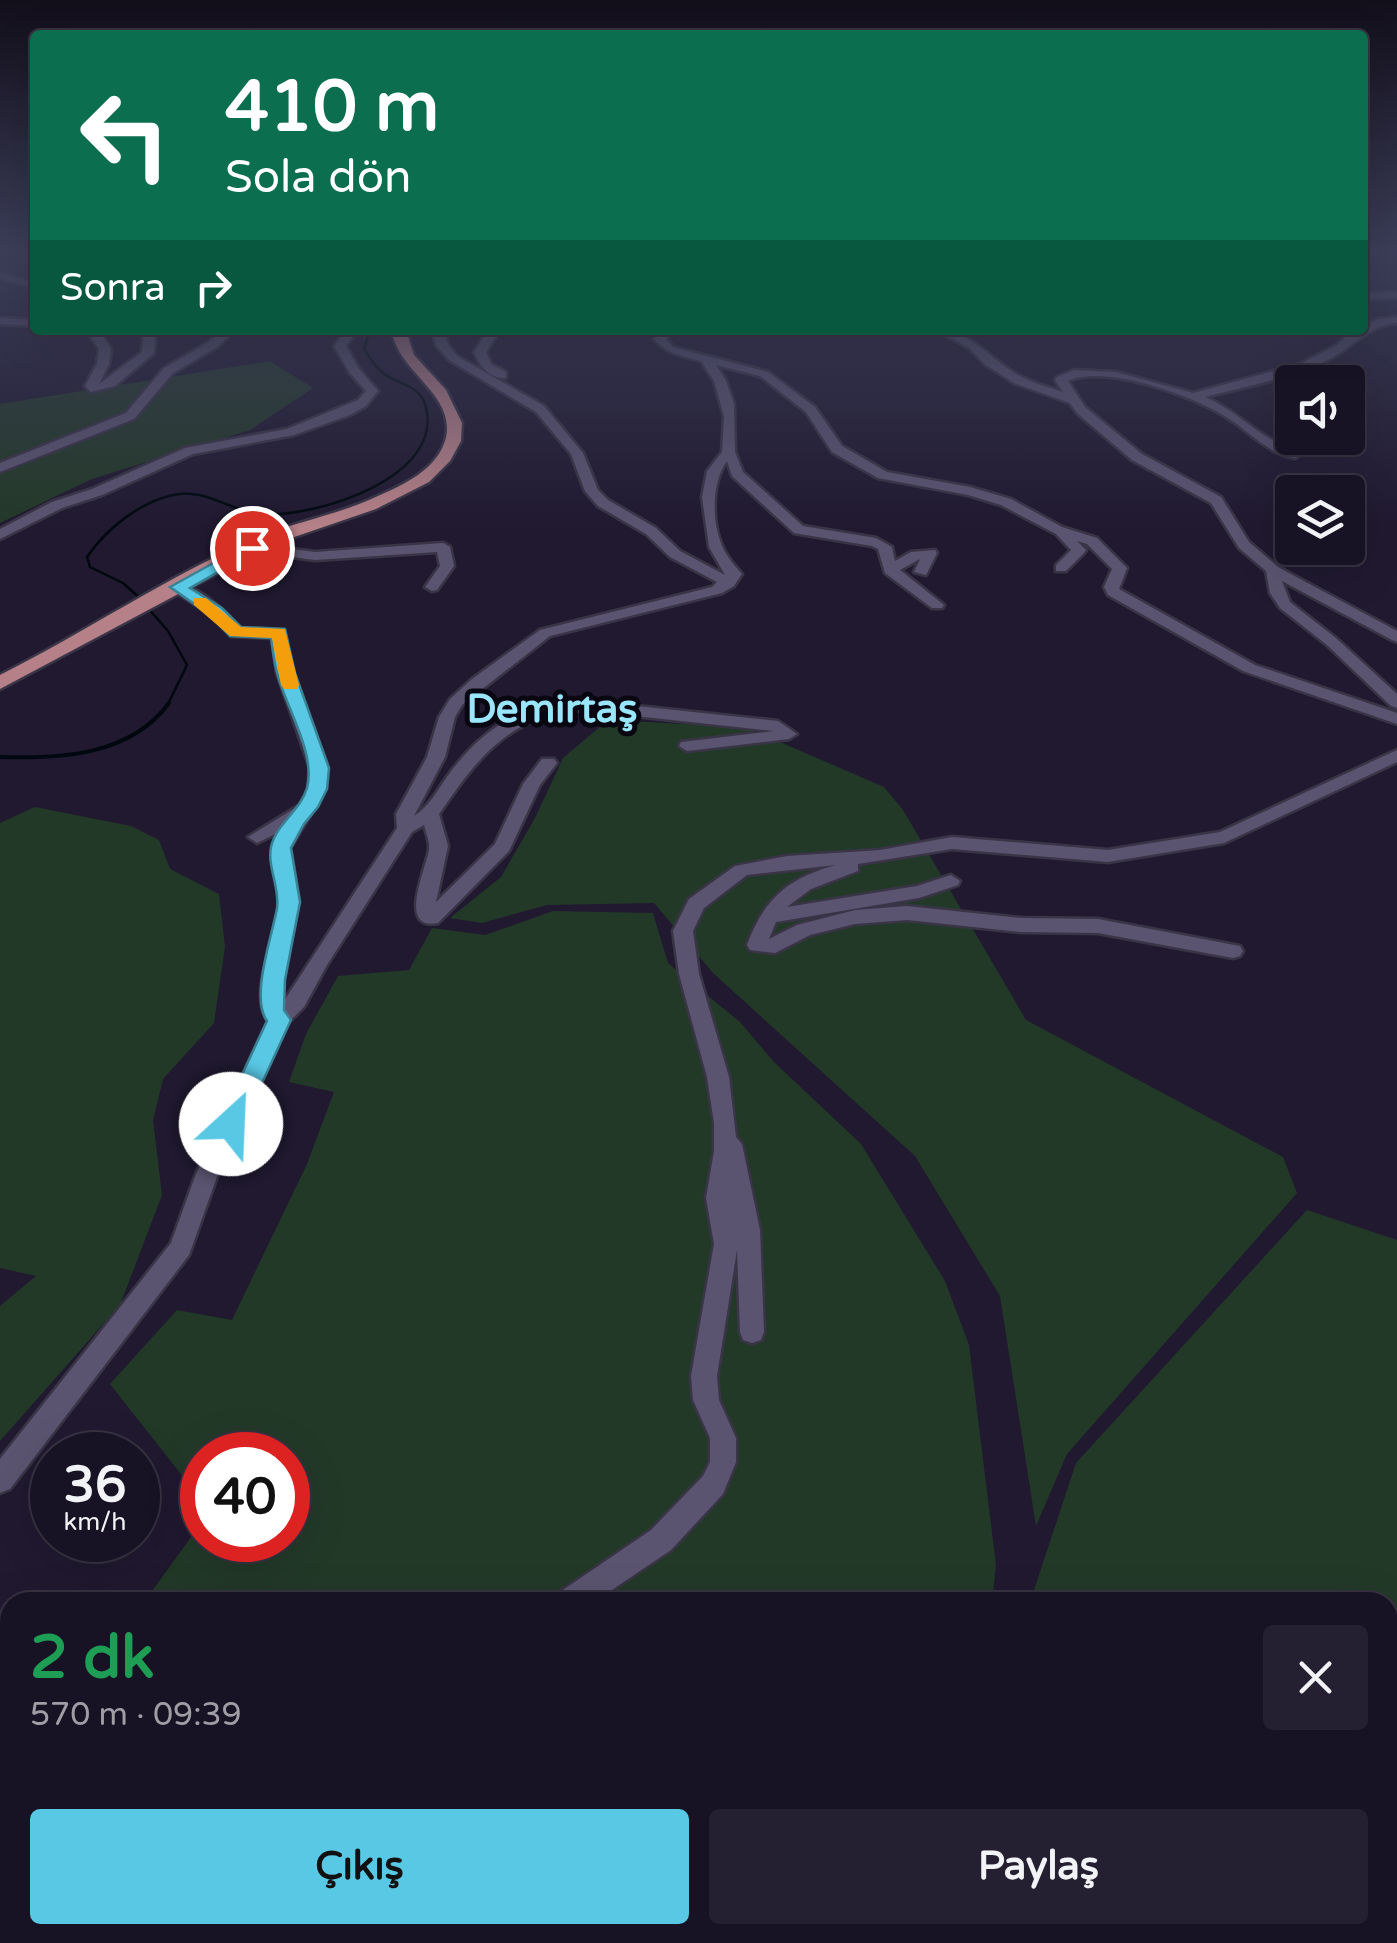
<!DOCTYPE html>
<html lang="tr">
<meta charset="utf-8">
<style>
:root{--surface:#181324;--page:#252031;--text:#f1f3f6;--muted:#9f9ea6;--line:#363241;--accent:#59c8e5}
body{margin:0;font-family:"Varela Round",sans-serif;background:var(--page);color:var(--text);height:100vh;display:flex;flex-direction:column;font-size:38px;white-space:nowrap}
*{box-sizing:border-box;margin:0}
p{font-size:32px;color:var(--muted)}
.icon{flex:none;width:55px;height:55px;fill:none;stroke:currentColor;stroke-width:2;stroke-linecap:round;stroke-linejoin:round}
.map{position:relative;flex:1;overflow:hidden}
.details{position:absolute;left:0px;top:1592px;width:1398px;height:352px;display:flex;flex-direction:column;background:var(--surface);border-radius:30px 30px 0 0;box-shadow:0 10px 40px #0002,0 0 0 2px var(--line)}
.details>*{flex:none}
.hud{position:absolute;left:30px;top:30px;width:1338px;height:305px;border-radius:10px;box-shadow:0 10px 40px #0002,0 0 0 2px var(--line);background:#0b6e4f;color:#fff;overflow:hidden}
.fabs{position:absolute;left:1275px;top:365px;display:grid;gap:20px}
.fabs a{display:grid;place-items:center;width:90px;height:90px;border-radius:10px;background:var(--surface);box-shadow:0 10px 40px #0002,0 0 0 2px var(--line);font-size:50px}
.speed{position:absolute;left:30px;top:1432px;display:flex;gap:20px;font-size:50px;font-weight:700;text-align:center}
.speed>*{display:grid;place-content:center;width:130px;height:130px;border-radius:50%;background:var(--surface);box-shadow:0 10px 40px #0002,0 0 0 2px var(--line);line-height:1}
.speed small{font-size:25px;font-weight:400}
.speed .limit{border:15px solid #d22;background:#fff;color:#111}
.pin{position:absolute;display:grid;place-items:center;width:85px;height:85px;color:#fff;margin:-42px;border:5px solid #fff;border-radius:50%;box-shadow:0 2px 10px #0007}
.me{position:absolute;width:110px;margin:-55px;rotate:25deg;stroke-linejoin:round;filter:drop-shadow(0 0 8px #0008)}
.turn{display:flex;align-items:center;gap:35px;height:210px;padding:0 30px;font-size:45px}
.turn .icon{width:130px;height:130px;stroke-width:2.5}
.turn b{display:block;font-size:70px;line-height:85px}
.then{display:flex;align-items:center;height:95px;padding:0 30px;background:#0003;gap:20px;font-size:38px}
.round{display:grid;place-items:center;flex:none;width:105px;height:105px;border-radius:10px;background:var(--page)}
.overview{display:flex;align-items:center;justify-content:space-between;height:170px;padding:0 30px}
h1{font-size:60px;font-weight:800;line-height:75px;color:#1e9e55}
.button{display:flex;gap:20px;margin-top:auto;padding:20px 30px}
.button a{flex:1;height:115px;border-radius:10px;background:var(--accent);color:#111;font-size:40px;font-weight:800;line-height:115px;text-align:center}
.button a+a{background:var(--page);color:var(--text)}
.map>svg:first-child{display:block}
.green{fill:#233928}
.lines{fill:none;stroke-linecap:round;stroke-linejoin:round}
.stream-far1{stroke:#00080f;stroke-width:2.5}
.stream{stroke:#00080f;stroke-width:4}
.minor-casing{stroke:#393446;stroke-width:5}
.major-casing{stroke:#393446;stroke-width:5}
.minor{fill:#5b5470;fill-rule:evenodd}
.major{fill:#b58087;fill-rule:evenodd}
.route{fill:#59c8e5;stroke:#3a8295;stroke-width:2.5}
.slow{fill:#f59e0b}
.labels{text-anchor:middle;stroke-width:10;stroke-linejoin:round;paint-order:stroke}
.quarter-label{font-size:40px;font-weight:bold;fill:#99e5fa;stroke:#080610}
</style>
<div class="map">
<svg width="1397" height="1943" viewBox="0 0 1397 1943">
<rect width="100%" height="100%" fill="#201930"/>
<g class="green">
<polygon points="270,361 313,388 250,430 92,479 0,523 0,404"/>
<polygon points="608,720 745,727 884,787 903,810 1026,1020 1283,1157 1297,1193 1067,1454 1036,1526 1000,1296 915,1156 713,973 654,903 547,905 482,923 450,918 501,877 535,818 563,758"/>
<polygon points="35,807 131,826 159,840 170,869 219,894 225,947 214,1023 163,1079 153,1120 162,1195 120,1305 0,1441 0,1306 36,1276 0,1268 0,823"/>
<polygon points="553,911 653,913 668,963 740,1022 774,1062 861,1144 945,1281 969,1345 996,1565 992,1602 144,1602 202,1522 202,1540 288,1540 288,1455 202,1455 202,1501 110,1384 177,1310 232,1320 307,1164 334,1092 289,1082 306,1034 338,976 409,970 432,928 485,935"/>
<polygon points="1307,1210 1397,1240 1397,1943 913,1943 918,1935 1388,1935 1388,1602 1030,1602 1076,1463"/>
<polygon points="10,1742 10,1935 319,1935 317,1943 0,1943 0,1755"/>
</g>
<g class="lines">
<g class="stream-far1">
<path d="M141,599L123,583L90,567L87,557C106,529 140,502 173,495C204,487 231,512 262,514C315,518 448,477 425,404C419,385 397,384 383,373C375,367 370,358 364,349L370,330"/>
<polyline points="147,607 168,631 187,665 167,706"/>
</g>
<path class="stream" d="M0,757C60,759 130,756 169,703"/>
<defs>
<g id="minor">
<polygon points="0,272 35,283 35,289 0,278"/>
<polygon points="1397,292 1397,298 1362,299 1362,293"/>
<path d="M1397,317V323C1368,325 1352,348 1328,360C1290,379 1246,386 1205,397C1239,411 1263,443 1300,451L1301,454L1295,458C1264,452 1249,430 1223,415C1190,395 1104,364 1068,381L1085,407L1142,454L1221,497L1249,542L1278,567L1397,631V642L1392,640L1282,581L1290,602L1337,639L1397,694V708L1391,706L1327,645L1280,608L1270,593L1266,571L1239,548L1211,503L1132,460L1077,413L1070,403L1014,383L986,365L969,348L937,330C971,330 991,360 1018,375C1032,383 1048,387 1063,392L1055,380L1057,377L1074,370L1116,372L1193,393L1300,364L1337,345L1347,335L1345,330H1362V327L1378,319Z"/>
<polygon points="0,318 35,320 35,326 0,324"/>
<polygon points="86,330 99,330 111,349 109,364 99,384 142,352 144,330 156,330 154,353 115,386 91,392 85,386 97,364 99,349"/>
<polygon points="223,330 235,330 217,347 173,373 134,419 0,472 0,463 126,413 164,368 209,342"/>
<polygon points="346,330 358,330 346,346 359,369 378,391 366,406 350,415 294,435 193,454 102,495 62,508 0,539 0,529 52,502 92,489 185,448 287,429 358,400 366,391 350,373 334,346"/>
<path d="M432,330H444L448,344L457,356L544,406L583,453L598,490L608,500L656,528L680,551L725,575L709,547L702,497L707,471L722,452L724,416L714,381L701,361C682,356 667,354 654,339L662,330H674L666,339L673,347L768,372L815,407L842,446L887,472L970,487L1011,499L1062,527L1097,538L1127,568L1119,589L1255,665L1397,713V724L1243,671L1108,595L1104,587L1112,569L1087,544L1077,541L1086,550L1084,553L1066,571H1056V565L1071,550L1056,534L1001,505L968,495L878,478L832,452L806,412L760,376L716,365L726,381L734,404L735,452L743,472L803,526L876,538L892,547L895,561L911,552L935,550L937,553L926,575L914,572L920,559L900,570L944,605L942,608H932L885,573L878,549L872,546L794,533L732,476L727,461C710,484 711,530 727,555C731,562 737,568 742,574L734,586L722,593L550,636L462,705L455,717L445,757L414,816C430,806 438,789 449,774C484,727 521,705 580,700L778,721L797,734L789,739L687,751L679,746L681,742L774,731L580,710C508,716 477,759 439,814L448,846L436,902L495,844L523,784L542,759H554L557,763L540,785L509,851L438,923C396,931 427,867 429,849C430,842 426,833 424,825L412,832L327,965L304,1007L287,1024L218,1174L189,1255L10,1489L0,1493V1459L171,1243L196,1174L268,1021C247,993 280,932 279,899C278,873 268,855 281,831L257,843L248,837L300,805L308,789L310,768L277,673L272,638L231,636L211,615L173,590V584C197,582 224,612 240,628L284,630L293,673L328,768L326,789L290,848L299,902L283,980L282,1004L397,828L396,814L427,757L439,717L450,699L472,679L540,630L712,587L717,582L670,557L646,534L598,506L585,491L571,454L536,412L449,360L436,345Z"/>
<path d="M488,330H500L486,352L491,364L506,372V378C489,379 480,366 474,352Z"/>
<polygon points="443,543 450,547 454,566 437,590 432,591 425,587 440,566 437,552 315,560 252,552 245,548 252,544 315,552"/>
<path d="M1397,750V762L1224,843L1108,862L952,849L858,864V871L811,889L787,907L917,886L951,875L960,881L958,885L919,898L776,922L769,939L797,925L855,910L907,906L1021,918L1098,919L1240,946L1243,951L1240,956L1233,958L1098,933L1021,932L907,920L855,924L810,935L775,953L750,950L747,945C764,899 788,878 836,865L747,875L704,908L693,931L699,974L729,1077L736,1137L742,1144L760,1230L764,1332L761,1340L752,1343L743,1340L740,1332L737,1250L717,1376L719,1400L736,1438V1462L723,1494L671,1550L594,1602H556L560,1592L651,1530L703,1476L710,1462V1438L693,1400L691,1376L714,1244L706,1198L714,1151V1123L707,1077L679,974L673,931L689,899L735,866L787,856L880,850L952,837L1108,850L1220,832Z"/>
<polygon points="388,1935 422,1935 419,1943 385,1943"/>
<polygon points="491,1935 525,1935 527,1943 493,1943"/>
</g>
<path id="major" d="M392,330H406L414,355L446,390L462,423L461,441L450,461L429,482L376,509L268,546L0,689V675C86,632 166,577 254,539C291,523 332,516 369,500C396,488 435,473 445,441C459,395 396,372 392,330Z"/>
</defs>
<use href="#minor" class="minor-casing"/>
<use href="#major" class="major-casing"/>
<use href="#minor" class="minor"/>
<use href="#major" class="major"/>
</g>
<linearGradient id="sky" x2="0" y2="1"><stop stop-color="#120e1a"/><stop offset="0.48" stop-color="#3c3e59"/><stop offset="1" stop-color="#3c3e59" stop-opacity="0"/></linearGradient>
<rect width="1397" height="527" fill="url(#sky)"/>
<path class="route" d="M246,545L260,548L190,588L222,608L241,627L285,629L295,673L329,768L327,789L318,807L304,824L291,848L300,902L285,980L284,1010L291,1020L240,1131H222L219,1124L267,1021C250,997 272,937 277,908C280,888 267,866 271,847C276,824 301,810 307,788C316,754 287,709 278,676C274,664 273,651 271,638L230,636L210,615L170,587Z"/>
<polygon class="slow" points="194,598 206,598 241,627 285,629 299,685 297,689 284,689 281,685 272,638 230,636 194,605"/>
<g class="labels">
<g class="quarter-label">
<text x="552" y="722">Demirtaş</text>
</g>
</g>
</svg>
<div class="fabs">
<a><svg class="icon" aria-label="sound" viewBox="0 0 24 24"><path d="M4 9h4l5-4v14l-5-4H4zM17 9q2 3 0 6"/></svg></a>
<a><svg class="icon" aria-label="layers" viewBox="0 0 24 24"><path d="M12 4l9 5-9 5-9-5zM3 14l9 5 9-5"/></svg></a>
</div>
<div class="speed"><div>36<small>km/h</small></div><div class="limit">40</div></div>
<div class="pin" style="left:252px;top:548px;background:#d93025"><svg class="icon" aria-label="arrive" viewBox="0 0 24 24"><path d="M6 21V4h12l-3 4 3 4H6"/></svg></div>
<svg class="me" style="left:231px;top:1124px" viewBox="-20 -20 40 40"><circle r="19" fill="#fff"/><path d="M0-13L10 11 0 6-10 11z" fill="#59c8e5"/></svg>
<div class="hud">
<div class="turn"><svg class="icon" aria-label="left" viewBox="0 0 24 24"><path d="M17 20v-9H6M10 6l-5 5 5 5"/></svg><div><b>410 m</b>Sola dön</div></div>
<div class="then">Sonra<svg class="icon" aria-label="right" viewBox="0 0 24 24"><path d="M7 20v-9h11M14 6l5 5-5 5"/></svg></div>
</div>
<section class="details">
<div class="overview"><div><h1>2 dk</h1><p>570 m · 09:39</p></div><a class="round"><svg class="icon" aria-label="close" viewBox="0 0 24 24"><path d="M6 6l12 12M18 6L6 18"/></svg></a></div>
<div class="button"><a>Çıkış</a><a>Paylaş</a></div>
</section>
</div>
